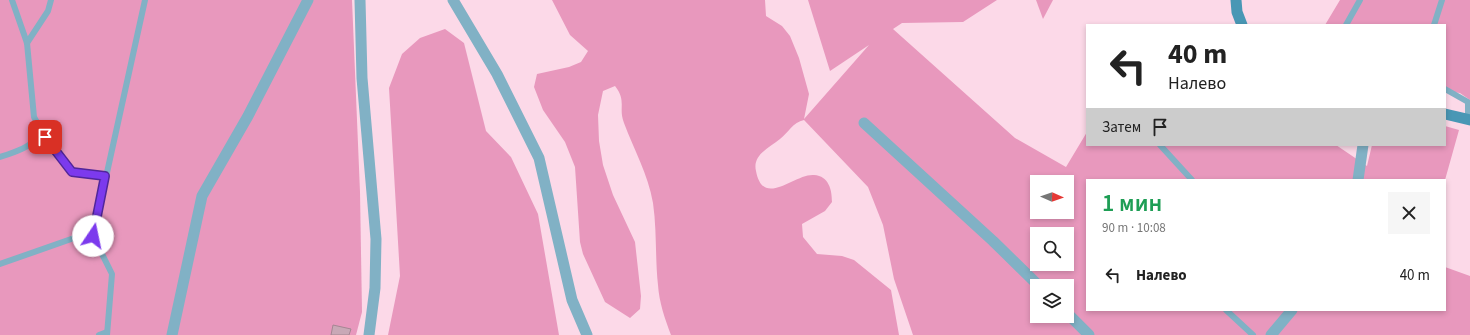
<!DOCTYPE html>
<html lang="ru">
<meta charset="utf-8">
<style>
:root{--surface:#fff;--page:#f6f6f6;--text:#222;--muted:#767676}
body{margin:0;font-family:"Source Sans 3",sans-serif;background:var(--page);color:var(--text);height:100vh;display:flex;flex-direction:column;font-size:15px;white-space:nowrap}
*{box-sizing:border-box;margin:0}
p{font-size:13px;color:var(--muted)}
.icon{flex:none;width:22px;height:22px;fill:none;stroke:currentColor;stroke-width:2;stroke-linecap:round;stroke-linejoin:round}
.map{position:relative;flex:1;overflow:hidden}
.sheet{position:absolute;left:1086px;top:179px;width:360px;height:132px;display:flex;flex-direction:column;background:var(--surface);border-radius:0px;box-shadow:0 2px 6px #0003}
.sheet>*{flex:none}
.guide{position:absolute;left:1086px;top:24px;width:360px;height:122px;border-radius:0px;box-shadow:0 2px 6px #0003;background:#fff;color:var(--text);overflow:hidden}
.needle{width:26px;rotate:92deg}
.tools{position:absolute;left:1030px;top:175px;display:grid;gap:8px}
.tools a{display:grid;place-items:center;width:44px;height:44px;border-radius:0px;background:var(--surface);box-shadow:0 2px 6px #0003;font-size:20px}
.pin{position:absolute;display:grid;place-items:center;width:34px;height:34px;color:#fff;margin:-17px;border-radius:8px;box-shadow:0 2px 6px #0006}
.me{position:absolute;width:44px;margin:-22px;rotate:11deg;stroke-linejoin:round;filter:drop-shadow(0 0 3px #0008)}
.turn{display:flex;align-items:center;gap:14px;height:84px;padding:0 16px;font-size:18px}
.turn .icon{width:52px;height:52px;stroke-width:2.5}
.turn b{display:block;font-size:28px;line-height:34px}
.then{display:flex;align-items:center;height:38px;padding:0 16px;background:#0003;gap:8px;font-size:15px}
.round{display:grid;place-items:center;flex:none;width:42px;height:42px;border-radius:0px;background:var(--page)}
.headline{display:flex;align-items:center;justify-content:space-between;height:68px;padding:0 16px}
h1{font-size:24px;font-weight:600;line-height:30px;color:#1e9e55}
ul{padding:0;list-style:none}
li{display:flex;align-items:center;gap:12px;height:56px;padding:0 16px}
li div{flex:1}
li b{display:block;font-size:15px}
li em{font-style:normal}
.map>svg:first-child{display:block}
.green{fill:#e898bd;fill-rule:evenodd}
.building{fill:#c9a8b6;stroke:#a68693}
.lines{fill:none;stroke-linecap:round;stroke-linejoin:round}
.service{stroke:#81b1c5;stroke-width:6}
.minor{stroke:#81b1c5;stroke-width:11}
.secondary{stroke:#4997b5;stroke-width:11}
.route-casing{stroke:#51269a;stroke-width:10}
.route{stroke:#7c3aed;stroke-width:7}
</style>
<div class="map">
<svg width="1470" height="335" viewBox="0 0 1470 335">
<rect width="100%" height="100%" fill="#fcd9e8"/>
<g class="green">
<polygon points="0,0 352,0 360,192 362,312 356,335 0,335"/>
<path d="M552,0H765L766,16L782,26L790,36L799,58L809,94L804,119L869,45L830,71L808,0H997L963,22L902,23L893,29L1015,138L1066,167L1087,132V145H1336L1367,166L1372,145H1445V126L1459,130L1445,180H1087V310H1445V267L1470,276V335H913L894,279L883,225L868,187L804,120C793,122 788,133 780,139C770,147 752,155 756,171C763,209 795,173 814,175C829,176 832,190 832,202L825,211L802,224L803,237L817,254L842,256L854,260L891,290L899,335H671C665,319 659,302 658,285C655,258 657,230 653,203C648,174 634,150 624,123C618,108 627,101 615,86L603,91L598,115L599,141L603,165L613,195L635,242L641,296L640,309L630,318L605,302L583,254L580,242L575,167L565,142L543,110L534,87L537,74L569,67L581,62L588,51L570,35ZM1037,182H1067V212H1037ZM1037,234H1067V264H1037ZM1037,286H1067V316H1037Z"/>
<polygon points="1036,0 1053,0 1043,19"/>
<polygon points="1340,0 1470,0 1470,100 1460,93 1445,91 1445,25 1325,25"/>
<polygon points="445,29 464,43 486,131 511,157 538,214 559,335 388,335 400,276 389,88 402,54 420,38"/>
</g>
<polygon class="building" points="333,325 351,329 349,335 331,335"/>
<g class="lines">
<g class="service">
<polyline points="12,0 27,43 34,117 45,137 72,172 105,176"/>
<polyline points="1346,25 1360,0"/>
<polyline points="1434,25 1442,0"/>
<polyline points="27,43 48,11 51,0"/>
<polyline points="1445,89 1468,102 1468,119"/>
<polyline points="1160,145 1192,180"/>
<path d="M0,157C16,152 31,147 43,133"/>
<polyline points="0,264 94,231"/>
<polyline points="1226,310 1253,335"/>
<polyline points="99,335 107,332"/>
<polyline points="107,335 112,274 93,236 145,0"/>
</g>
<g class="minor">
<polyline points="360,0 362,78 376,239 375,288 369,335"/>
<polyline points="453,0 497,74 539,158 572,300 587,335"/>
<polyline points="864,123 993,241 1039,286"/>
<polyline points="1358,180 1363,145"/>
<polyline points="1067,313 1089,335"/>
<polyline points="172,335 202,196 248,116 308,0"/>
<polyline points="1271,335 1292,310"/>
</g>
<g class="secondary">
<polyline points="1236,0 1237,12 1242,25"/>
<polyline points="1445,114 1470,120"/>
</g>
</g>
<g class="lines">
<defs>
<polyline id="route" points="45,137 72,172 105,176 93,236"/>
</defs>
<use href="#route" class="route-casing"/>
<use href="#route" class="route"/>
</g>
</svg>
<div class="tools">
<a><svg class="needle" viewBox="-14 -14 28 28"><path d="M0-13l5 13h-10z" fill="#e53935"/><path d="M0 13l5-13h-10z" fill="#767676"/></svg></a>
<a><svg class="icon" aria-label="search" viewBox="0 0 24 24"><circle cx="10" cy="10" r="6"/><path d="M15 15l6 6"/></svg></a>
<a><svg class="icon" aria-label="layers" viewBox="0 0 24 24"><path d="M12 4l9 5-9 5-9-5zM3 14l9 5 9-5"/></svg></a>
</div>
<div class="pin" style="left:45px;top:137px;background:#d93025"><svg class="icon" aria-label="arrive" viewBox="0 0 24 24"><path d="M6 21V4h12l-3 4 3 4H6"/></svg></div>
<svg class="me" style="left:93px;top:236px" viewBox="-20 -20 40 40"><circle r="19" fill="#fff"/><path d="M0-13L10 11 0 6-10 11z" fill="#7c3aed"/></svg>
<div class="guide">
<div class="turn"><svg class="icon" aria-label="left" viewBox="0 0 24 24"><path d="M17 20v-9H6M10 6l-5 5 5 5"/></svg><div><b>40 m</b>Налево</div></div>
<div class="then">Затем<svg class="icon" aria-label="arrive" viewBox="0 0 24 24"><path d="M6 21V4h12l-3 4 3 4H6"/></svg></div>
</div>
<section class="sheet">
<div class="headline"><div><h1>1 мин</h1><p>90 m · 10:08</p></div><a class="round"><svg class="icon" aria-label="close" viewBox="0 0 24 24"><path d="M6 6l12 12M18 6L6 18"/></svg></a></div>
<ul>
<li><svg class="icon" aria-label="left" viewBox="0 0 24 24"><path d="M17 20v-9H6M10 6l-5 5 5 5"/></svg><div><b>Налево</b></div><em>40 m</em></li>
</ul>
</section>
</div>
